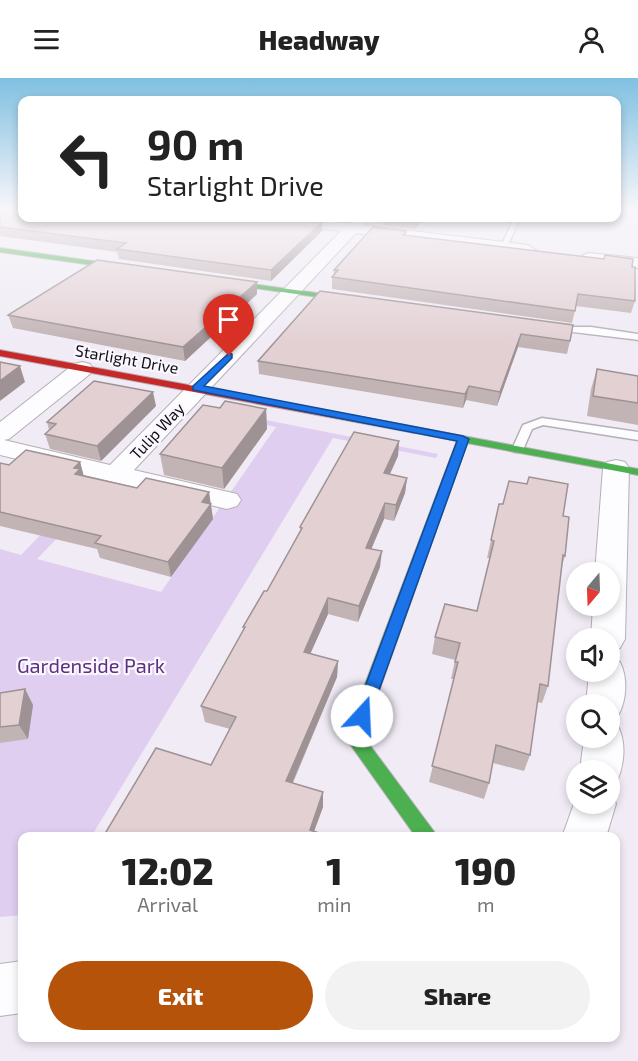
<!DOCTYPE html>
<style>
:root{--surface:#fff;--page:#f2f2f2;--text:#222;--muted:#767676;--accent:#b45309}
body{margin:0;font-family:"Exo 2",sans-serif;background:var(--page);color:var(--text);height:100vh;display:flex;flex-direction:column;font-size:22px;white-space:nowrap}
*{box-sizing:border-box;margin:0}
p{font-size:20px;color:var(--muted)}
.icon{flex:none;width:33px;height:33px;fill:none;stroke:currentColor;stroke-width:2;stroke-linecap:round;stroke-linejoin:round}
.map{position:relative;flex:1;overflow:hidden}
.drawer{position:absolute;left:18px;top:754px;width:602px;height:210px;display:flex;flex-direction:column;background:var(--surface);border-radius:12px;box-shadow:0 3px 9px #0003}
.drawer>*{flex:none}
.top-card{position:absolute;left:18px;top:18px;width:603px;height:126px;border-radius:12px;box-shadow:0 3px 9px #0003;background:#fff;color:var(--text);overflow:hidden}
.needle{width:39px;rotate:199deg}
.tools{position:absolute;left:566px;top:484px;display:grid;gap:12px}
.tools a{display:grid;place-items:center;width:54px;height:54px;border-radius:50%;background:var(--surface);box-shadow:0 3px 9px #0003;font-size:30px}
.pin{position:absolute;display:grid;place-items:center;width:51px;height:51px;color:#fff;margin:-62px -26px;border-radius:50% 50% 50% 0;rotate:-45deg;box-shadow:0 0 6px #0007}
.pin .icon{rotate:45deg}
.me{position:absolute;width:66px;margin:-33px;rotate:20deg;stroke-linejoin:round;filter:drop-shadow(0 0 4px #0008)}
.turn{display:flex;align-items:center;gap:21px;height:126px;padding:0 30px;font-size:27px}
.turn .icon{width:78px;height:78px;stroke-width:2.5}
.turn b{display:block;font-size:42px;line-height:51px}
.eta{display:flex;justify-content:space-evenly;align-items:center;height:102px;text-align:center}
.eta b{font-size:36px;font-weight:800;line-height:42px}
.cta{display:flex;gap:12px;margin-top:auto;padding:12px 30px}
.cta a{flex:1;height:69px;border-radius:36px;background:var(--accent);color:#fff;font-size:24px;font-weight:800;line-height:69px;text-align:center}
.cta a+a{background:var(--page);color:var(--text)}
header{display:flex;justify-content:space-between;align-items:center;height:78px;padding:0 30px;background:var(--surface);font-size:27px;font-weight:800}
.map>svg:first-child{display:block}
.green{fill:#e0cef1}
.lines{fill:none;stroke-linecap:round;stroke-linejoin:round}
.lane-casing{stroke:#b4b0b7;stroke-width:3}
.street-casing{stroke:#b4b0b7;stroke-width:2}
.fast-casing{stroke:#b4b0b7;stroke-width:2}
.jam-casing{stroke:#b4b0b7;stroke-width:2}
.lane{fill:#fdfcfe;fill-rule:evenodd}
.street{fill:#fdfcfe;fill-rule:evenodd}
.fast{fill:#4caf50;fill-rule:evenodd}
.jam{fill:#c62828;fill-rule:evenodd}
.wall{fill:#c2b3b5}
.shaded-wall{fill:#9e9294}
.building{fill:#e2d0d3;stroke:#9e9294;stroke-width:1.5}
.route{fill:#1a73e8;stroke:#114b97;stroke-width:1.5}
.labels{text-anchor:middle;stroke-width:4.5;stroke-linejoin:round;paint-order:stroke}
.far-street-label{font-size:16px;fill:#100d13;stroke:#faf7fe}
.park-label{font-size:20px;fill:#5d2f80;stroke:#faf7fe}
</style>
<header><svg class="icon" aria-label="menu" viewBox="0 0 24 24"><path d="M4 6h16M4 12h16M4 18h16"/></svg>Headway<svg class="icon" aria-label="person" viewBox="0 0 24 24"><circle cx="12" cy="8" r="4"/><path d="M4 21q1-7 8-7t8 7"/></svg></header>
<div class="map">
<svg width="638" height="983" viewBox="0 0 638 983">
<rect width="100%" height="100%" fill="#f0ebf5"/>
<polygon class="green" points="204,330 438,376 436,380 333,360 91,759 22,759 22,837 0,839 0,471 21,477 96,400 111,404 37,481 161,514 276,349 201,334"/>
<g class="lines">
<defs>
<g id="lane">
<polygon points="514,140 520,140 507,169 500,171"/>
<path d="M591,249L638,256V262C627,260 566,254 562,252L567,249Z"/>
<polygon points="542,340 638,354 638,362 543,347 532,351 522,374 514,374 512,371 523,347"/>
</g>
<g id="street">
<polygon points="263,140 301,140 349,145 354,140 369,140 363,147 528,167 536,172 528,177 356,155 134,392 237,416 241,422 237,428 227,431 0,377 0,344 74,286 82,284 90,286 93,291 90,296 9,361 4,362 110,387 341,153 270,144"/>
<polygon points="589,175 638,180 638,190 583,183 581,180 583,177"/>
<polygon points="616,382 625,384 629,390 625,561 620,570 609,574 609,561 591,561 593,528 609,528 609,495 595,495 603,390 607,384"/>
<path d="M609,580L620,584C628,600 627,622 618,638L609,642V627H586L589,594H609Z"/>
<path d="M609,644L618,648C627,666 624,688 616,706L609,709V693H580L584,660H609Z"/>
<polygon points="609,711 616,726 606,759 562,759 576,720 576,726 609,726"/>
<polygon points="22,883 22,935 0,938 0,886"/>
</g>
<g id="fast">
<polygon points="0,170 135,189 139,191 135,193 0,174"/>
<polygon points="209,200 360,221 364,223 360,225 212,204 209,204"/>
<polygon points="415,349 638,391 638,397 467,365 363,658 438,759 416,759 345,659 457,363 411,354 410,352"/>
</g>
<polygon id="jam" points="0,272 415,349 420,352 415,355 0,278"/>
</defs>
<use href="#lane" class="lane-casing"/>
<use href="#street" class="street-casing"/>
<use href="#fast" class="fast-casing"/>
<use href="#jam" class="jam-casing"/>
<use href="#lane" class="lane"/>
<use href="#street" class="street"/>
<use href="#fast" class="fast"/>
<use href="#jam" class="jam"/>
</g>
<g class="wall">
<polygon points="0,131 322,153 271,203 119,181 117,174 0,158"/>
<polygon points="318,140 336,140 335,141"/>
<polygon points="383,140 423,140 415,151 383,147"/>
<polygon points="406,153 406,158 604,181 605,177 632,189 635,223 631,235 576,228 572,245 332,211 332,199 334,196 334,192"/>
<polygon points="257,204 257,216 185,283 13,250 8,237"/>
<polygon points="320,213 570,263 567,276 518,269 497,328 466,322 463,330 259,296 258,283"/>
<polygon points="597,291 638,298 638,347 587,338 591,311"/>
<polygon points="156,328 101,383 50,371 45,356 49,352 47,344"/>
<polygon points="220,330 266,331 267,351 224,411 164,397 160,376"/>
<polygon points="399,363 398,378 390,396 407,400 405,415 394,443 384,441 371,471 380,489 358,544 328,536 310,576 338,583 337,599 293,705 323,729 314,753 325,757 325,759 103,759 211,687 230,651 205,644 201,628 244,552 243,549 267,513 300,454 300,449"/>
<polygon points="80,384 84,399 137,410 209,414 213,441 171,499 100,480 97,471 0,448 0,385 9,387"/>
<polygon points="499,426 563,438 565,478 562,488 548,608 542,625 537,624 530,677 524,693 493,685 489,705 484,721 429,704 454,601 451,601 455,582 432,576 435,559 477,533 490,480 487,480"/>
<polygon points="25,611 33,627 28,661 0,665 0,615"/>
</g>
<g class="shaded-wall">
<polygon points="418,140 423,140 415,151 415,144"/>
<polygon points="323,143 322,153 271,203 271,192"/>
<polygon points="257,204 257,216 185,283 183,269"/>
<polygon points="521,256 518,269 497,328 500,314"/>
<polygon points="20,288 25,304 0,323 0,303"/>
<polygon points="469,308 466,322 463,330 465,316"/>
<polygon points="153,314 156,328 101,383 97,368"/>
<polygon points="266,331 267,351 224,411 222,390"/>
<polygon points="399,363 398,378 383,411 384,395"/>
<polygon points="80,384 84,399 75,396 74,390"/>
<polygon points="407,400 405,415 394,443 396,427"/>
<polygon points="209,414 213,441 171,499 168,484 202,424"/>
<polygon points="385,425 384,441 365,486 366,470"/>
<polygon points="382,473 380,489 358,544 359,528"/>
<polygon points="328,520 328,536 304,590 304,574"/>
<polygon points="338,583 337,599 287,717 286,703"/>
<polygon points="25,611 33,627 28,661 19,647"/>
<polygon points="323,714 323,729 312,759 310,752"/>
</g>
<g class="building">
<polygon points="0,131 22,131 22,140 293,140 323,143 271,192 117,171 126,165 0,149"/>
<polygon points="383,140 418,140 415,144"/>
<polygon points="373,149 406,153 403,157 604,181 605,177 633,181 632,189 635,189 635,223 578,216 575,233 332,199 338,192 334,192"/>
<polygon points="97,182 257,204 183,269 8,237"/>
<polygon points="320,213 573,247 570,263 521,256 500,314 469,308 465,316 258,283"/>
<polygon points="0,284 20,288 0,303"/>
<polygon points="597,291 638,298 638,325 593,318"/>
<polygon points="94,303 153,314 97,368 45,356 56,346 47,344"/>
<polygon points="225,323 266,331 222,390 160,376 203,327 220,330"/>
<polygon points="354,354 399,363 384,395 407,400 396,427 385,425 366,470 382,473 359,528 328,520 304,574 338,583 286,703 323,714 310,752 325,757 325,759 103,759 156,670 211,687 236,639 201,628 245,549 243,549 264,513 267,513 302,450 300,449"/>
<polygon points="26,372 80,384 74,390 80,391 75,396 137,410 146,400 209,414 202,424 211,426 168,484 95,465 101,458 0,434 0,385 9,387"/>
<polygon points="529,399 568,406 563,438 569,439 565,478 563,477 548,608 540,606 530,677 496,667 489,705 432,688 458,584 455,584 460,565 435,559 445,526 477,533 494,463 491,462 499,426 503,426 509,403 527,406"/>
<polygon points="25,611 19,647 0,649 0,615"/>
</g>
<linearGradient id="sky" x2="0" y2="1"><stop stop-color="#7fc0e1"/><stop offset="0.49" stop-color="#f8f6fa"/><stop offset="1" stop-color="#f8f6fa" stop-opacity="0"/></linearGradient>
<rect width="638" height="268" fill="url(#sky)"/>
<polygon class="route" points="229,275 232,276 232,280 204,308 463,358 469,361 368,643 362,645 356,643 354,638 457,363 193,312 193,308"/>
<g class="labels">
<g class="far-street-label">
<text transform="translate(127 281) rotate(10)" y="6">Starlight Drive</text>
<text transform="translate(157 353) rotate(-47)" y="6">Tulip Way</text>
</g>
<g class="park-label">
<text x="91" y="595">Gardenside Park</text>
</g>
</g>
</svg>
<div class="tools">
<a><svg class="needle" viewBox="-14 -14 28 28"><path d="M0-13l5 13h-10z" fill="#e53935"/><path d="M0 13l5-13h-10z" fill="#767676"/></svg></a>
<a><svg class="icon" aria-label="sound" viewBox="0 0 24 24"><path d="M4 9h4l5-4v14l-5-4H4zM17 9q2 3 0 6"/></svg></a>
<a><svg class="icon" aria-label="search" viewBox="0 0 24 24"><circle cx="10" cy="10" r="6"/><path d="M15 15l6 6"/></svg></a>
<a><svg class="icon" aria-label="layers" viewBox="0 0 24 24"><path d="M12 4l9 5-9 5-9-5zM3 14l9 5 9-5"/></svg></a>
</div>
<div class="pin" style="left:229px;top:278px;background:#d93025"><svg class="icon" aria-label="arrive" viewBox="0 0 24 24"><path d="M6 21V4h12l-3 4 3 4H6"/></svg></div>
<svg class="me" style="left:362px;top:638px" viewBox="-20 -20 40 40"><circle r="19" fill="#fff"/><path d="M0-13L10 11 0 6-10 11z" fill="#1a73e8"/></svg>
<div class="top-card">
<div class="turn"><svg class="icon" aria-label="left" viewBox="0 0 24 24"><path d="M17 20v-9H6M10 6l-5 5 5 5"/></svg><div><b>90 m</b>Starlight Drive</div></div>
</div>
<section class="drawer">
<div class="eta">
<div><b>12:02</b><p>Arrival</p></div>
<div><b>1</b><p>min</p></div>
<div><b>190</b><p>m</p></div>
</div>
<div class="cta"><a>Exit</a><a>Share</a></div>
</section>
</div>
